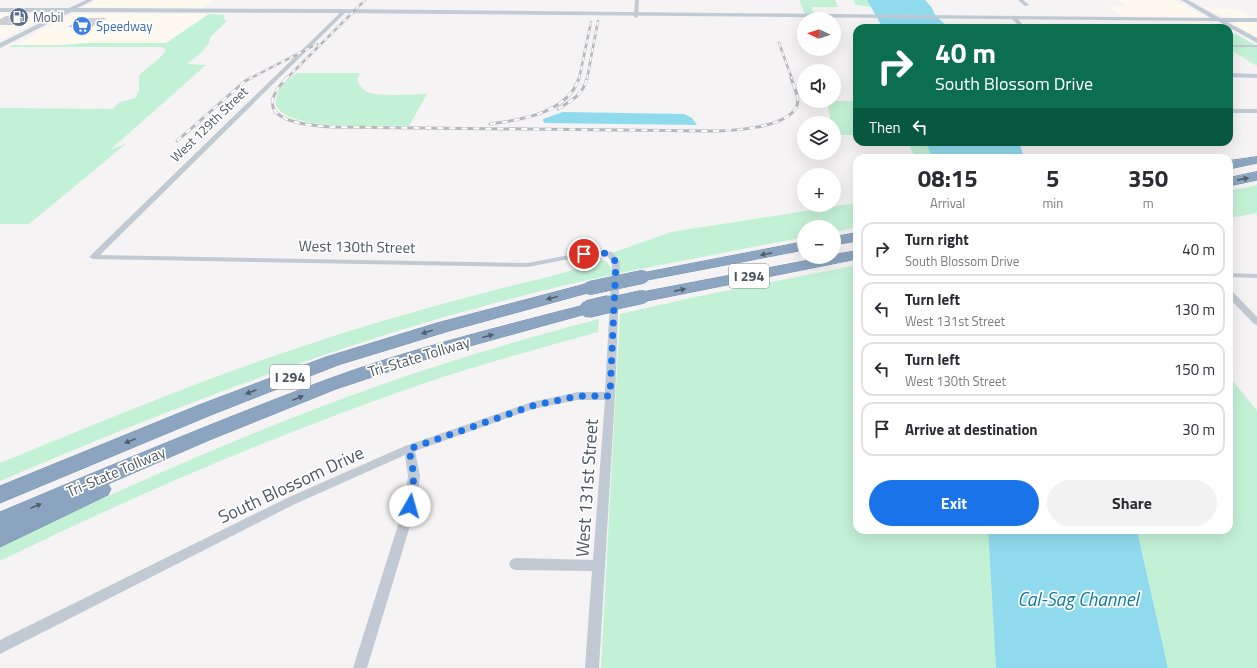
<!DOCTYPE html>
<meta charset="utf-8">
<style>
:root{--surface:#fff;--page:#f2f2f3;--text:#2b2b33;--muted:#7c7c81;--line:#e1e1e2;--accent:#1a73e8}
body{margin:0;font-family:"Titillium Web",sans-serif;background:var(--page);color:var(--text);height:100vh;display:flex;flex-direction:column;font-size:15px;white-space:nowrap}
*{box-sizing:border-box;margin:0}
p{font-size:13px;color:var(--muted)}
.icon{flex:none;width:22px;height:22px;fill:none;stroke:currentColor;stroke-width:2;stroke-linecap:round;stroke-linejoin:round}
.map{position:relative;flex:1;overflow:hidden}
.drawer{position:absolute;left:853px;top:154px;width:380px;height:380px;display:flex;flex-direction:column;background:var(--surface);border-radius:12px;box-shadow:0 4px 16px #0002}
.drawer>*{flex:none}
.banner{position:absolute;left:853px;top:24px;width:380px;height:122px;border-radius:12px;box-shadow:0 4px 16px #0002;background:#0b6e4f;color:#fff;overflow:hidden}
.needle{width:26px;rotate:273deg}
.fabs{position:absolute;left:797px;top:12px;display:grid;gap:8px}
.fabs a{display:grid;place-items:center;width:44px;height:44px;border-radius:50%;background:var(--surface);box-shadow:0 4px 16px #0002;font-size:20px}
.pin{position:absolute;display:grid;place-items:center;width:34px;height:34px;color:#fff;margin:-17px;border:2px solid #fff;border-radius:50%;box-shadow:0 1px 4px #0007}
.me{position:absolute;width:44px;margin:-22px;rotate:7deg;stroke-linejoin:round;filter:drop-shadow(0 0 3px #0008)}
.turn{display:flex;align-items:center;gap:14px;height:84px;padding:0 16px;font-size:18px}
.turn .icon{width:52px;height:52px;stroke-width:2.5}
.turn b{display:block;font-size:28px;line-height:34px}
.then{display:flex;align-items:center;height:38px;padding:0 16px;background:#0003;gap:8px;font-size:15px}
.eta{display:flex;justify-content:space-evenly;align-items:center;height:68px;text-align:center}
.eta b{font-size:24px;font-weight:700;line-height:28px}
.action{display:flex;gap:8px;margin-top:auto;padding:8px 16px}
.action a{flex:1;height:46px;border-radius:24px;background:var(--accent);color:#fff;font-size:16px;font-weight:700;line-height:46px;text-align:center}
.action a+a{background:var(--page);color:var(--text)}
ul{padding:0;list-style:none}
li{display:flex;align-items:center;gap:12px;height:54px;margin:0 8px 6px;padding:0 8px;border:2px solid var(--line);border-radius:12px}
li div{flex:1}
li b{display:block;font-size:15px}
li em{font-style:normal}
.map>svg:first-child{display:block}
.commercial{fill:#fdf9ef}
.green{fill:#c3f1d5}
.water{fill:#90daee}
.building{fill:#cdcfd5}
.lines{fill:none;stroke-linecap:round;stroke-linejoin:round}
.highway-casing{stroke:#7690ad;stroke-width:1}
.street{fill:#c1cad2;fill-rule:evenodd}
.secondary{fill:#c1cbd6;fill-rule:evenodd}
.highway{fill:#8ba5c1;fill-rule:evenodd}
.rail-far1-casing{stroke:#b5b8bd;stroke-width:2.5}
.rail-casing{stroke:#b5b8bd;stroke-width:3}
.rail-far1{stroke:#fff;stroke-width:1.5;stroke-dasharray:4.5;stroke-linecap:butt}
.rail{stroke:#fff;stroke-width:2;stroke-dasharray:6;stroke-linecap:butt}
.highway-bridge-far1-casing{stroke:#7690ad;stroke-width:14;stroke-linecap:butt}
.highway-bridge-casing{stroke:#7690ad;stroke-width:18;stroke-linecap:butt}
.highway-bridge-far1{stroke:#8ba5c1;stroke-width:14}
.highway-bridge{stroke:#8ba5c1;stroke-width:17}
.oneway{fill:#505e6b}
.route{stroke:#1a73e8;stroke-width:7;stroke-dasharray:0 12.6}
.labels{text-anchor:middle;stroke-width:3.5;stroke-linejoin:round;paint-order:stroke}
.far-service-label{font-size:13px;fill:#4e5e75;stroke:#fff;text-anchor:start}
.far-shop-label{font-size:13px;fill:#366cbe;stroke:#fff;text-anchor:start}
.far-street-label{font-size:13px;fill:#4a5661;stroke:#fff}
.shield{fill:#fff;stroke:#808990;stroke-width:1}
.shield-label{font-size:14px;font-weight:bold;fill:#4a5661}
.street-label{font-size:15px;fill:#4a5661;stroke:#fff}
.near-street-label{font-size:18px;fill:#4a5661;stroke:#fff}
.near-water-label{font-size:19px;font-style:italic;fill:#0c7c9b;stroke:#fff}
</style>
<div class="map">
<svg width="1257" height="668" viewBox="0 0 1257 668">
<rect width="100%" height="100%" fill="#f5f3f3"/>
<g class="commercial">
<polygon points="96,0 214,0 200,9 84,7"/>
<polygon points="1118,0 1175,0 1203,16 1200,17 1124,17 1109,7 1128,7"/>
<polygon points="1202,7 1237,9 1254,18 1224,17"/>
<polygon points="0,14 51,14 0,40"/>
<polygon points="73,14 209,14 167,43 87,43 61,45 14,45"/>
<polygon points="1184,22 1215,23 1225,28 1194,28"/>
<polygon points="1236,22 1257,22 1257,37 1234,25"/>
</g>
<g class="green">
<polygon points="799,0 867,0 871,7 856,5 853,0 835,0 838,7 811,7 815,15 805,14"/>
<path d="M209,14L225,15L223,18L227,21L210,37L209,43L202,52L187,64L206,65L110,150L127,143L29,224H0V108L112,109L120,102L135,98L139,90V76C147,66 160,61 166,50L162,47H9L14,45H61L87,43H166Z"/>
<polygon points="1229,34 1236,34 1257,46 1257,66 1229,49"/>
<path d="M297,73H360L357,80C359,85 362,89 367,92C379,97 413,94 427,94L409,126C377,125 322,129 293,118C286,116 281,112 276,106C276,88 284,83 297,73Z"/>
<polygon points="827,101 857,101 857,135 834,135 834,123 831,123"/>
<polygon points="908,142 926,142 932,158 915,158"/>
<polygon points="1257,185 1257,213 1229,218 1229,191"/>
<polygon points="857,203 857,227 834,232 834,227 804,227 804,237 615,274 609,254 671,232"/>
<path d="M603,260C610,263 611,267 612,275C401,319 198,396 0,481V463C117,415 235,366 356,329C402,315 448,302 495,290C531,281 568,273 603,260Z"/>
<polygon points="857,265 857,530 988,530 996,668 601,668 620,314 695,297"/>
<path d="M599,319L598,332C542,348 484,363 428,382C282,432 139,493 0,561V546C125,487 252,430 383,384C454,359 526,338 599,319Z"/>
<polygon points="1229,376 1257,411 1257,668 1168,668 1137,530 1229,530"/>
</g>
<g class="water">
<polygon points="867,0 925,0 932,8 935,15 949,28 883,28"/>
<polygon points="563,112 684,114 692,118 697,125 545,123 543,121 543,119"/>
<polygon points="926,142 1019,142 1024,158 932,158"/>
<polygon points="988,530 1137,530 1168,668 996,668"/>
</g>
<g class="building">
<polygon points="6,16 31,17 13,25 0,25 0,19"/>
<polygon points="85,18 107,18 90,28 67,27"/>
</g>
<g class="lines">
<defs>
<g id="highway">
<polygon points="1257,157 1257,163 1229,169 1229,161"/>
<polygon points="1257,172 1257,180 1229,186 1229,178"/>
<polygon points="857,233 857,241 834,245 834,237"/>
<polygon points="804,242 804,250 642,281 637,280 635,277 637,274 642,273"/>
<polygon points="857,251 857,259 642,302 637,300 634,297 637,294 642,292 825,257 834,257 834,255"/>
<polygon points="590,283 595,285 597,288 595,291 449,331 338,365 211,415 0,503 0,486 199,405 326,357 437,323"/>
<path d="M588,304L593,306L596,309L593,312L448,352L336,389L207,441L108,484L111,489L108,495L0,547V512C107,467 214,422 323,381C409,349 499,327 588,304Z"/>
</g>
</defs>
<use href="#highway" class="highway-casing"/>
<g class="street">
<polygon points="635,0 639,0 638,17 636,18 634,17"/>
<polygon points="1018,0 1023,0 1029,5 1025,6"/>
<polygon points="343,10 347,11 100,255 528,263 595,250 612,252 620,262 615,396 599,668 585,668 592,571 515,570 511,568 509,564 511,560 515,558 593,560 605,400 578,400 533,409 415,451 420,476 416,506 367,668 353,668 404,506 408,476 405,455 295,504 0,654 0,640 287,498 405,446 532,402 578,392 605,392 612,262 607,256 595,254 528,267 93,259 89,257"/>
<polygon points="1012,17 1016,17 1026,28 1021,28 1012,19"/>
<rect x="1229" y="45" width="28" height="2"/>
<polygon points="1229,73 1257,74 1257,78 1229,77"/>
<rect x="1229" y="109" width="28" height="4"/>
<polygon points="1118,142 1124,142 1125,143 1122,145"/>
<polygon points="1229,273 1257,274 1257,278 1229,277"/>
<polygon points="1229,290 1232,291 1257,317 1257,325 1254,324 1229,298"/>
</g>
<polygon class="secondary" points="86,0 93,0 78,8 338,9 1211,18 1181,0 1188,0 1220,18 1257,18 1257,22 1227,22 1257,38 1257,43 1218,21 338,13 71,12 0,48 0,43 62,12 0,12 0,8 69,8"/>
<use href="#highway" class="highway"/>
<defs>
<g id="rail-far1">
<polyline points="779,43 792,79"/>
<polyline points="249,79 317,44"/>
<polyline points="286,79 365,0"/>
<polyline points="579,79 591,22"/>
<polyline points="587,79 598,21"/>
</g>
<g id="rail">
<path d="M287,78C246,119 301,125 332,127L708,131C730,131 783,129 796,108C801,99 794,87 791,78"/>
<path d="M558,109C571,101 584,94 587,78"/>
<path d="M490,124C521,120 568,113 579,78"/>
<polyline points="177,141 245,81 251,78"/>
</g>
</defs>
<use href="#rail-far1" class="rail-far1-casing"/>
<use href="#rail" class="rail-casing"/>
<use href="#rail-far1" class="rail-far1"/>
<use href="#rail" class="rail"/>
<defs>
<g id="highway-bridge-far1">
<polyline points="590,288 642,277"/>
<polyline points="605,305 642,297"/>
</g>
<polyline id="highway-bridge" points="588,309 609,304"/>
</defs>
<use href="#highway-bridge-far1" class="highway-bridge-far1-casing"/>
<use href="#highway-bridge" class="highway-bridge-casing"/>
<use href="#highway-bridge-far1" class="highway-bridge-far1"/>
<use href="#highway-bridge" class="highway-bridge"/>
</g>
<defs><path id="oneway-solid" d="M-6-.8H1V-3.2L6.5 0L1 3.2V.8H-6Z"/></defs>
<g class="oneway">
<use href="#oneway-solid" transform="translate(1243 179) rotate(-11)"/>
<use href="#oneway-solid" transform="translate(766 254) rotate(169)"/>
<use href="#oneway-solid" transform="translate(680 290) rotate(-11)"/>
<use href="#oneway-solid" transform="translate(552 298) rotate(166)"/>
<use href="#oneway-solid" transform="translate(427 332) rotate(163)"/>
<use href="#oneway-solid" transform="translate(488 336) rotate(-15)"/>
<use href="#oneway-solid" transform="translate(251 392) rotate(159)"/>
<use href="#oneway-solid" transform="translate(298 398) rotate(-22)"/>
<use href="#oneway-solid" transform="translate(130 441) rotate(158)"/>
<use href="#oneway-solid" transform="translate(36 506) rotate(-23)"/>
</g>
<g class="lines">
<path class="route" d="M410,506L414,476L409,449L532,406L578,396H610L616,262C606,250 598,251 584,254"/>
</g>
<defs>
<symbol id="fuel-disc" viewBox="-11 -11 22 22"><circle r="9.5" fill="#5c6f8a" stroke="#fff"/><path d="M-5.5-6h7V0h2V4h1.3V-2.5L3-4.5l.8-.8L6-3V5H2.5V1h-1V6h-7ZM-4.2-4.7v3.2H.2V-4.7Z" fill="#fff"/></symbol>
<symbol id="supermarket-disc" viewBox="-11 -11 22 22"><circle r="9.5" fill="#3f7fe0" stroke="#fff"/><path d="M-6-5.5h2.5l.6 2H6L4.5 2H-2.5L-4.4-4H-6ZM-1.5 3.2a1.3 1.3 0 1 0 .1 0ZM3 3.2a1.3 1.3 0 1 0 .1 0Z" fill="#fff"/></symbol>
</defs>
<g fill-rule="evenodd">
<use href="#fuel-disc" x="8" y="6" width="22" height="22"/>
<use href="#supermarket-disc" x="71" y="15" width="22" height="22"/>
</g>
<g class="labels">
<g class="far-service-label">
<text x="33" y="22">Mobil</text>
</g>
<g class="far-shop-label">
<text x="96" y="31">Speedway</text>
</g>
<g class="far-street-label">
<text transform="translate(209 124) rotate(-44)" y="5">West 129th Street</text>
</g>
<g class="shield">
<rect x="729" y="264" width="40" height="24" rx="3"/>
<rect x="270" y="365" width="40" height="24" rx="3"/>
</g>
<g class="shield-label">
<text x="749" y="281">I 294</text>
<text x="290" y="382">I 294</text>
</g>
<g class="street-label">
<text transform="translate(357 247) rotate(1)" y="5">West 130th Street</text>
<text transform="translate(419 357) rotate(-17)" y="5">Tri-State Tollway</text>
<text transform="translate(116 472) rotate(-23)" y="5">Tri-State Tollway</text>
</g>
<g class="near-street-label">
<text transform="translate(291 485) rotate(-25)" y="6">South Blossom Drive</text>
<text transform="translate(587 488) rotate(-86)" y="6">West 131st Street</text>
</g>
<g class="near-water-label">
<text x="1078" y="606">Cal-Sag Channel</text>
</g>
</g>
</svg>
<div class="fabs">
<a><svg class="needle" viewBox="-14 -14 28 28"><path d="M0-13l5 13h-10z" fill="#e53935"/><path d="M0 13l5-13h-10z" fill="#7c7c81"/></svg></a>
<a><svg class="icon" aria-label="sound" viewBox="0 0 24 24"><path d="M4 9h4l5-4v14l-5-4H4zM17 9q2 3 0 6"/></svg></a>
<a><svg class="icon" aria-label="layers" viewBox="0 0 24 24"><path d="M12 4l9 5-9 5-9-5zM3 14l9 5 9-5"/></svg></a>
<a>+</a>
<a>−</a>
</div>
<div class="pin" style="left:584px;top:254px;background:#d93025"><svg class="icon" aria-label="arrive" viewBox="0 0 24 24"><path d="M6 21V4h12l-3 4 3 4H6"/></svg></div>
<svg class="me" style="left:410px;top:506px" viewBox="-20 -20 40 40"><circle r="19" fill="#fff"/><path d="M0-13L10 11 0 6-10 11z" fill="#1a73e8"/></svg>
<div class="banner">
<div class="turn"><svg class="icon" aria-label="right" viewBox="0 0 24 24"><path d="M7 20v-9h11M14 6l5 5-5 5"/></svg><div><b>40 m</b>South Blossom Drive</div></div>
<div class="then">Then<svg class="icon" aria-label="left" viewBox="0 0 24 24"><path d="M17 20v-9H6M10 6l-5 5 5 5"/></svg></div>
</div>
<section class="drawer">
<div class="eta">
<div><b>08:15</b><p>Arrival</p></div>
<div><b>5</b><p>min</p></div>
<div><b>350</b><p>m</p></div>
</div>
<ul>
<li><svg class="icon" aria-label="right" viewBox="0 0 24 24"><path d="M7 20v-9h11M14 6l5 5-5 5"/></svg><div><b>Turn right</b><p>South Blossom Drive</p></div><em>40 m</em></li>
<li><svg class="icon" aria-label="left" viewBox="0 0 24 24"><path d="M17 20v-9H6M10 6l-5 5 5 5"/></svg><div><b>Turn left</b><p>West 131st Street</p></div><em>130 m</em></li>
<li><svg class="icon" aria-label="left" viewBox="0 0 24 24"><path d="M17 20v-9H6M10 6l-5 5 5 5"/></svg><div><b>Turn left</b><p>West 130th Street</p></div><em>150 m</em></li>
<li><svg class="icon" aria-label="arrive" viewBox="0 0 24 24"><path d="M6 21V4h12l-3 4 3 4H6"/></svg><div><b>Arrive at destination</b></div><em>30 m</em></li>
</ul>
<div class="action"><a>Exit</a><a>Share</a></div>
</section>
</div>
